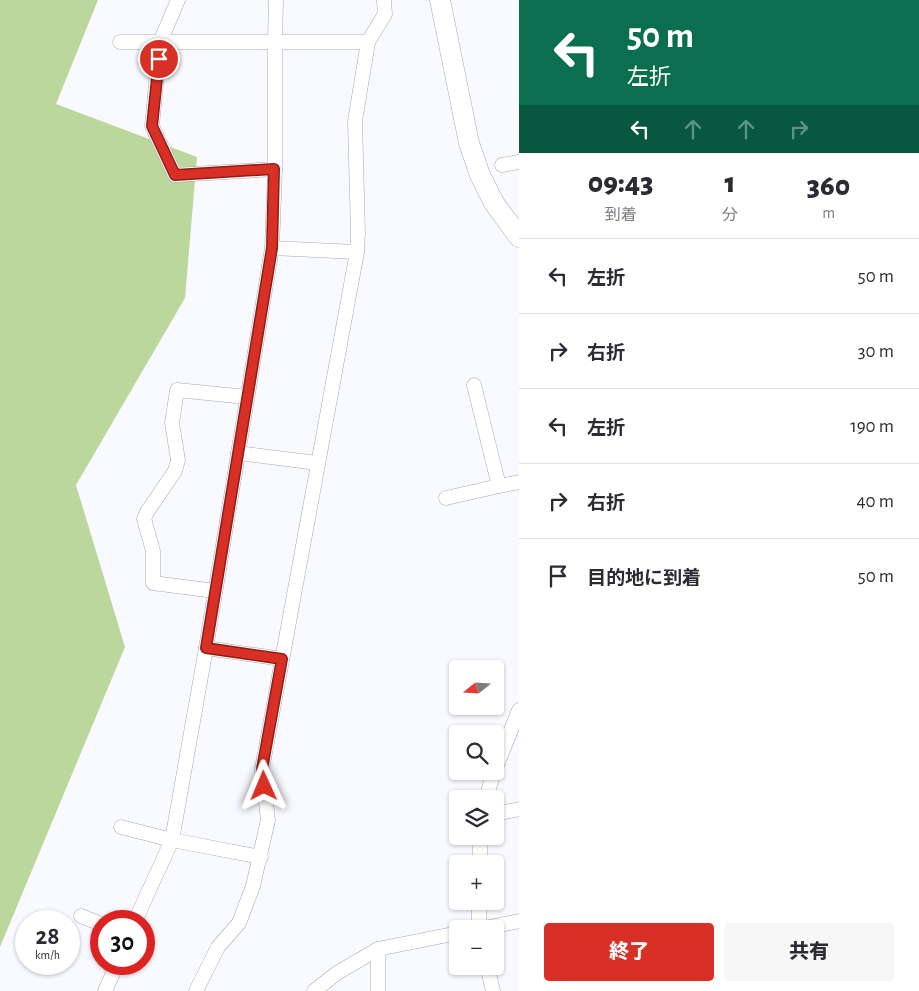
<!DOCTYPE html>
<html lang="ja">
<meta charset="utf-8">
<style>
:root{--surface:#fff;--page:#f7f7f7;--text:#2b2b33;--muted:#7c7c81;--line:#e1e1e2;--accent:#d93025}
body{margin:0;font-family:"Alegreya Sans","Noto Sans JP",sans-serif;background:var(--page);color:var(--text);height:100vh;display:flex;flex-direction:column;font-size:19px;white-space:nowrap}
*{box-sizing:border-box;margin:0}
p{font-size:16px;color:var(--muted)}
.icon{flex:none;width:28px;height:28px;fill:none;stroke:currentColor;stroke-width:2;stroke-linecap:round;stroke-linejoin:round}
.map{position:relative;flex:1;overflow:hidden}
.details{display:flex;flex-direction:column;background:var(--surface);width:400px}
.details>*{flex:none}
.top-card{background:#0b6e4f;color:#fff;overflow:hidden}
.needle{width:32px;rotate:252deg}
.buttons{position:absolute;left:449px;top:660px;display:grid;gap:10px}
.buttons a{display:grid;place-items:center;width:55px;height:55px;border-radius:5px;background:var(--surface);box-shadow:0 1px 4px #0004;font-size:25px}
.speed{position:absolute;left:15px;top:910px;display:flex;gap:10px;font-size:25px;font-weight:700;text-align:center}
.speed>*{display:grid;place-content:center;width:65px;height:65px;border-radius:50%;background:var(--surface);box-shadow:0 1px 4px #0004;line-height:1}
.speed small{font-size:12px;font-weight:400}
.speed .limit{border:8px solid #d22;background:#fff;color:#111}
.pin{position:absolute;display:grid;place-items:center;width:42px;height:42px;color:#fff;margin:-21px;border:2px solid #fff;border-radius:50%;box-shadow:0 1px 5px #0007}
.me{position:absolute;width:55px;margin:-28px;rotate:359deg;stroke-linejoin:round;filter:drop-shadow(0 0 4px #0008)}
.turn{display:flex;align-items:center;gap:18px;height:105px;padding:0 25px;font-size:22px}
.turn .icon{width:65px;height:65px;stroke-width:2.5}
.turn b{display:block;font-size:35px;line-height:42px}
.lanes{display:flex;align-items:center;height:48px;padding:0 25px;background:#0003;justify-content:center;gap:25px;direction:ltr}
.lanes .off{opacity:.35}
.eta{display:flex;justify-content:space-evenly;align-items:center;height:85px;text-align:center}
.eta b{font-size:30px;font-weight:800;line-height:35px}
.cta{display:flex;gap:10px;margin-top:auto;padding:10px 25px}
.cta a{flex:1;height:58px;border-radius:5px;background:var(--accent);color:#fff;font-size:20px;font-weight:800;line-height:58px;text-align:center}
.cta a+a{background:var(--page);color:var(--text)}
ul{padding:0;list-style:none}
li{display:flex;align-items:center;gap:15px;height:75px;padding:0 25px;border-top:1px solid var(--line)}
li div{flex:1}
li b{display:block;font-size:19px}
li em{font-style:normal}
main{display:flex;flex:1;min-height:0}
.map>svg:first-child{display:block}
.green{fill:#bbd79c}
.lines{fill:none;stroke-linecap:round;stroke-linejoin:round}
.street-casing{stroke:#a6a8b3;stroke-width:15}
.secondary-casing{stroke:#a6a8b3;stroke-width:21}
.street{stroke:#fff;stroke-width:14}
.secondary{stroke:#fff;stroke-width:20}
.route-casing{stroke:#8d1f18;stroke-width:12}
.route{stroke:#d93025;stroke-width:9}
</style>
<main>
<div class="map">
<svg width="519" height="991" viewBox="0 0 519 991">
<rect width="100%" height="100%" fill="#f9faff"/>
<polygon class="green" points="0,0 98,0 56,104 197,157 185,298 76,485 125,647 0,947"/>
<g class="lines">
<defs>
<g id="street">
<polyline points="178,0 160,42 152,126 175,175 275,169"/>
<polyline points="120,42 368,42 385,14 384,0"/>
<polyline points="502,165 519,162"/>
<polyline points="272,248 357,252"/>
<polyline points="474,385 499,486 519,482"/>
<polyline points="238,453 317,463"/>
<polyline points="446,498 499,486"/>
<polyline points="215,591 153,583 153,551 144,519 147,512 175,471 178,460 172,423 177,390 247,397"/>
<polyline points="206,648 282,659"/>
<polyline points="495,770 519,710"/>
<polyline points="486,799 494,771"/>
<polyline points="495,814 519,809"/>
<polyline points="121,827 172,840 261,857"/>
<polyline points="480,864 480,836"/>
<polyline points="479,901 479,929"/>
<polyline points="81,916 101,924"/>
<polyline points="135,921 172,840 206,648 272,248 275,169 275,42 276,0"/>
<polyline points="480,929 519,921"/>
<polyline points="487,966 493,991"/>
<polyline points="105,991 117,964"/>
<polyline points="196,991 218,947 239,923 253,886 268,820 262,769 357,252 358,233 355,121 368,42"/>
<polyline points="314,991 337,973 378,949 458,933"/>
<polyline points="378,991 378,949"/>
</g>
<polyline id="secondary" points="440,0 469,143 480,175 494,203 519,237"/>
</defs>
<use href="#street" class="street-casing"/>
<use href="#secondary" class="secondary-casing"/>
<use href="#street" class="street"/>
<use href="#secondary" class="secondary"/>
</g>
<g class="lines">
<defs>
<polyline id="route" points="159,59 152,126 175,175 274,169 272,248 206,648 282,659 262,769 264,786"/>
</defs>
<use href="#route" class="route-casing"/>
<use href="#route" class="route"/>
</g>
</svg>
<div class="buttons">
<a><svg class="needle" viewBox="-14 -14 28 28"><path d="M0-13l5 13h-10z" fill="#e53935"/><path d="M0 13l5-13h-10z" fill="#7c7c81"/></svg></a>
<a><svg class="icon" aria-label="search" viewBox="0 0 24 24"><circle cx="10" cy="10" r="6"/><path d="M15 15l6 6"/></svg></a>
<a><svg class="icon" aria-label="layers" viewBox="0 0 24 24"><path d="M12 4l9 5-9 5-9-5zM3 14l9 5 9-5"/></svg></a>
<a>+</a>
<a>−</a>
</div>
<div class="speed"><div>28<small>km/h</small></div><div class="limit">30</div></div>
<div class="pin" style="left:159px;top:59px;background:#d93025"><svg class="icon" aria-label="arrive" viewBox="0 0 24 24"><path d="M6 21V4h12l-3 4 3 4H6"/></svg></div>
<svg class="me" style="left:264px;top:786px" viewBox="-20 -20 40 40"><path d="M0-17L14 15 0 8-14 15z" fill="#d93025" stroke="#fff" stroke-width="4"/></svg>
</div>
<section class="details">
<div class="top-card">
<div class="turn"><svg class="icon" aria-label="left" viewBox="0 0 24 24"><path d="M17 20v-9H6M10 6l-5 5 5 5"/></svg><div><b>50 m</b>左折</div></div>
<div class="lanes"><svg class="icon" aria-label="left" viewBox="0 0 24 24"><path d="M17 20v-9H6M10 6l-5 5 5 5"/></svg><svg class="icon off" aria-label="ahead" viewBox="0 0 24 24"><path d="M12 20V5M6 11l6-6 6 6"/></svg><svg class="icon off" aria-label="ahead" viewBox="0 0 24 24"><path d="M12 20V5M6 11l6-6 6 6"/></svg><svg class="icon off" aria-label="right" viewBox="0 0 24 24"><path d="M7 20v-9h11M14 6l5 5-5 5"/></svg></div>
</div>
<div class="eta">
<div><b>09:43</b><p>到着</p></div>
<div><b>1</b><p>分</p></div>
<div><b>360</b><p>m</p></div>
</div>
<ul>
<li><svg class="icon" aria-label="left" viewBox="0 0 24 24"><path d="M17 20v-9H6M10 6l-5 5 5 5"/></svg><div><b>左折</b></div><em>50 m</em></li>
<li><svg class="icon" aria-label="right" viewBox="0 0 24 24"><path d="M7 20v-9h11M14 6l5 5-5 5"/></svg><div><b>右折</b></div><em>30 m</em></li>
<li><svg class="icon" aria-label="left" viewBox="0 0 24 24"><path d="M17 20v-9H6M10 6l-5 5 5 5"/></svg><div><b>左折</b></div><em>190 m</em></li>
<li><svg class="icon" aria-label="right" viewBox="0 0 24 24"><path d="M7 20v-9h11M14 6l5 5-5 5"/></svg><div><b>右折</b></div><em>40 m</em></li>
<li><svg class="icon" aria-label="arrive" viewBox="0 0 24 24"><path d="M6 21V4h12l-3 4 3 4H6"/></svg><div><b>目的地に到着</b></div><em>50 m</em></li>
</ul>
<div class="cta"><a>終了</a><a>共有</a></div>
</section>
</main>
